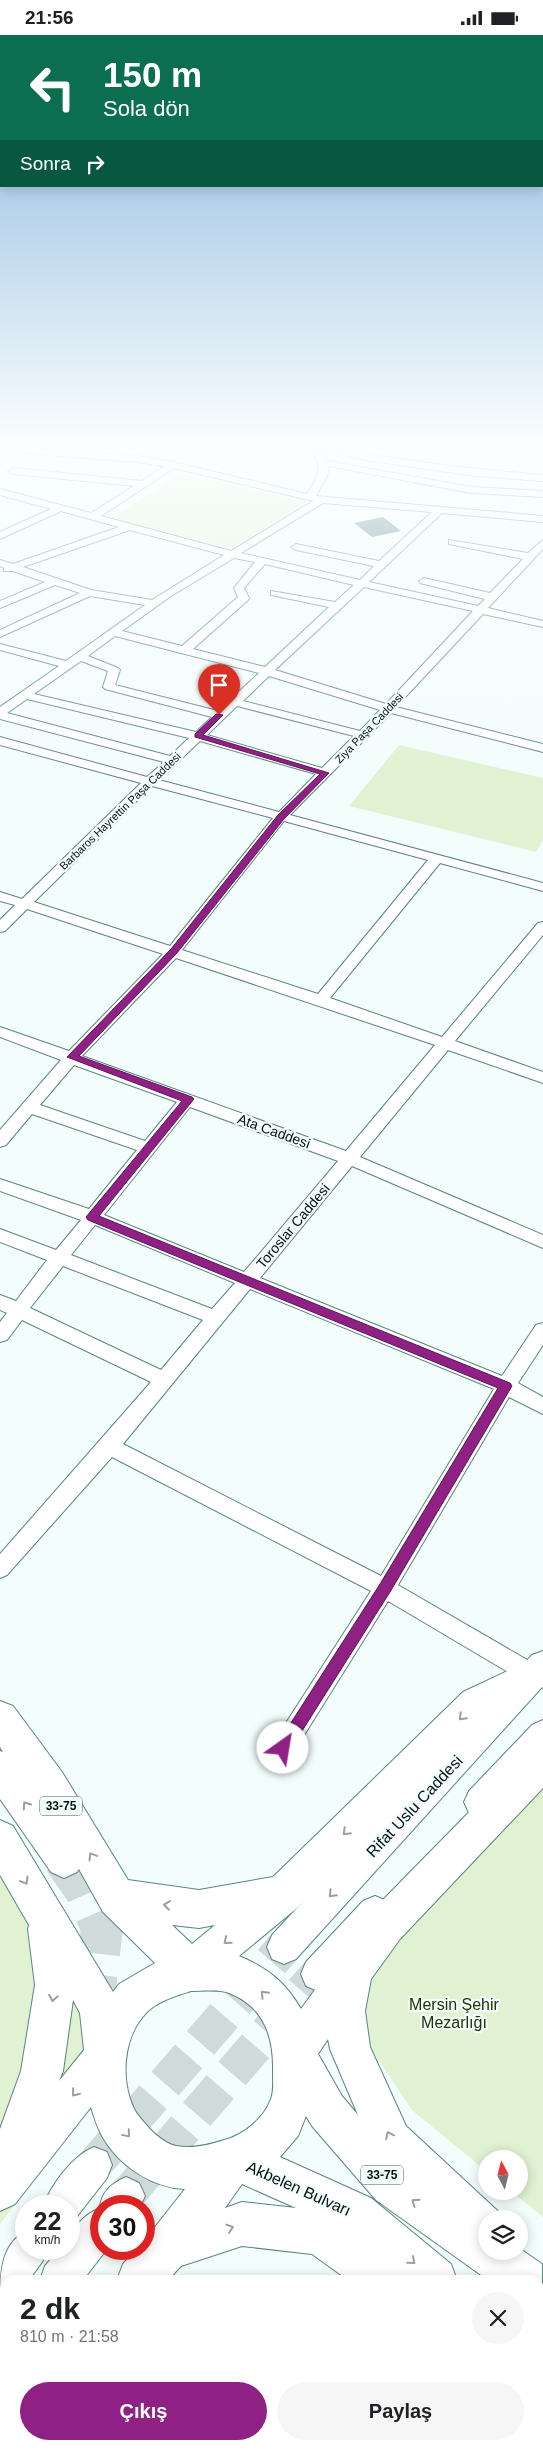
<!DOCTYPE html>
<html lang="tr">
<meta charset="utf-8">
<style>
:root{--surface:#fff;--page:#f6f6f6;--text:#202124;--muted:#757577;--accent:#8f2184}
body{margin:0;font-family:Arial,sans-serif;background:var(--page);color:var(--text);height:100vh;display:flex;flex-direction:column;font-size:19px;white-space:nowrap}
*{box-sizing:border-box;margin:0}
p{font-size:16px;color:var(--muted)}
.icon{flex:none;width:28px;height:28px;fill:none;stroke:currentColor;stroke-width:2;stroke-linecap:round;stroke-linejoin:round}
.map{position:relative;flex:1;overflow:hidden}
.panel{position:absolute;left:0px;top:2240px;width:544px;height:175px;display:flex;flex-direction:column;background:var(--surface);border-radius:15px 15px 0 0;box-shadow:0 2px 12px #0003}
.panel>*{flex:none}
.banner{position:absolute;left:0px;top:0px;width:544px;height:152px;box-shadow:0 2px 12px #0003;background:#0b6e4f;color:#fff;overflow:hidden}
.needle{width:32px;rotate:353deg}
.fabs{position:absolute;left:478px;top:2115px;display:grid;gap:10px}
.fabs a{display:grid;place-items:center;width:50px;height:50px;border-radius:50%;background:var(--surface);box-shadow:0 2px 12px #0003;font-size:25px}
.speed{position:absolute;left:15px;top:2160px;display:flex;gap:10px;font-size:25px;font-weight:700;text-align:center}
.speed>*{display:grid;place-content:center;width:65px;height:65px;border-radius:50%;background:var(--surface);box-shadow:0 2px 12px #0003;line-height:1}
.speed small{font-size:12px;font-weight:400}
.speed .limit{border:8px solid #d22;background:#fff;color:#111}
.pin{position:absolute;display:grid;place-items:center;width:42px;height:42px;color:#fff;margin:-51px -21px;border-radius:50% 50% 50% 0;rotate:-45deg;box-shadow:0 0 5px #0007}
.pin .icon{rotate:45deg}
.me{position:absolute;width:55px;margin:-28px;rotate:32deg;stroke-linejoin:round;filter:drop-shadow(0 0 4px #0008)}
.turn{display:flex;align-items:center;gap:18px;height:105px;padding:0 20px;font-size:22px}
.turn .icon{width:65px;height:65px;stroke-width:2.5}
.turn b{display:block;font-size:35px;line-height:42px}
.then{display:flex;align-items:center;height:48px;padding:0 20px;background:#0003;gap:10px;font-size:19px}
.round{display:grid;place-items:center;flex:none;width:52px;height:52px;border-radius:26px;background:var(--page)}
.headline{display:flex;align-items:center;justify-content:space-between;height:85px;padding:0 20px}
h1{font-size:30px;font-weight:600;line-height:38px}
.button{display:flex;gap:10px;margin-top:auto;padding:10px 20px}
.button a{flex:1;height:58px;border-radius:30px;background:var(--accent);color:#fff;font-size:20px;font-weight:600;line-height:58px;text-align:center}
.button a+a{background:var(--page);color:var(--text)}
.status{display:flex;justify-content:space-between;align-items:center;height:35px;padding:0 25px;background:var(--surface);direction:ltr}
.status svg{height:14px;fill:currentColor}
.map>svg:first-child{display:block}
.green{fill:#e0f2d1}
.building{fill:#4c7682}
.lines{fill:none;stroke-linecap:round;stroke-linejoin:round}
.secondary-tunnel{stroke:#cfdad9;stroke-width:36;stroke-dasharray:36 18;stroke-linecap:butt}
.primary-tunnel{stroke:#cfdad9;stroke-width:42;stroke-dasharray:42 21;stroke-linecap:butt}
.minor-casing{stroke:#588581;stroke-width:2}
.secondary-casing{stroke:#588581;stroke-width:2}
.primary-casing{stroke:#588581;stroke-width:2}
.minor{fill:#fff;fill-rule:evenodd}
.secondary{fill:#fff;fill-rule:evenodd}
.primary{fill:#fff;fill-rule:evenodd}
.oneway{stroke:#9aa09f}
.route{fill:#8f2184;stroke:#5d1556}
.labels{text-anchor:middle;stroke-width:4.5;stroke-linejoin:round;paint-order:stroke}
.far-street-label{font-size:11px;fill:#021210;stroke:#f3fdfc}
.shield{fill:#f3fdfc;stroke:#4a5857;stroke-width:1}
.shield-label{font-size:12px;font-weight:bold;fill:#021210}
.street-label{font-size:14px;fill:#021210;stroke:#f3fdfc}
.near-street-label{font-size:16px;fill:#021210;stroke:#f3fdfc}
.near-park-label{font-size:16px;fill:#203602;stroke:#f3fdfc}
</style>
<div class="status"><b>21:56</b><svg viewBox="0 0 49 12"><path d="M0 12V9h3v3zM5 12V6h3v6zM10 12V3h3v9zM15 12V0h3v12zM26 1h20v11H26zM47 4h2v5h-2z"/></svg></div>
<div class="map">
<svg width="543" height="2415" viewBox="0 0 543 2415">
<rect width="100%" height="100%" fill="#f3fdfc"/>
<g class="green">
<polygon points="181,439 307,467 231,513 113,483"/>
<polygon points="399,710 543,743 543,805 536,817 349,771"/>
<polygon points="543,1740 543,2182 511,2156 519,2156 519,2124 486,2124 486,2136 412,2075 359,1996 361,1950"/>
<polygon points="0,1843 83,1958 86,2023 63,2106 0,2189"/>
</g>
<polygon class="building" points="383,482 401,496 372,502 354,488"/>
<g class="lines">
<g class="secondary-tunnel">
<polyline points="94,2130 284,1912"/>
<polyline points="126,2161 318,1939"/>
</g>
<polyline class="primary-tunnel" points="64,1824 85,1854 102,1893 93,1968"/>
<defs>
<g id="minor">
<path d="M311,408C388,424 465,434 543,440V446L476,441L371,426L297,409Z"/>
<polygon points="434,408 543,410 543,416 482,416 438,411"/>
<path d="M0,410L137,421L173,427L307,459C315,446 324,434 314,420L319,417L327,426L471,452L543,456V462L471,458L329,431L327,441L316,461L543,481V487L442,478L369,547L478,571L485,564L420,548L419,546L424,543L490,558L523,524L449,509V505L528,518L543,505V514L488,573L543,586V592L483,579L396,672L543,709V717L391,678L290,780L543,848V856L440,828L330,963L442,1002L538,888L543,887V900L455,1006L543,1037V1048L448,1015L360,1122L543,1200V1213L352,1131L260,1243L502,1341L536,1290L543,1288V1310L518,1348L543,1362V1379L509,1362L398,1550L541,1633L543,1638L541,1647L533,1650L525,1647L388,1566L291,1721L283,1724L275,1721L272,1713L275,1705L371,1556L112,1422L7,1540L0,1543V1519L151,1347L22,1285L7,1305L0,1307V1287L7,1278L0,1275V1260L16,1266L47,1225L0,1207V1194L56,1215L81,1185L0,1156V1144L89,1174L137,1115L32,1079L6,1110L0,1112V1095L61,1025L0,1002V992L69,1016L163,919L27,874L5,896L0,897V885L15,870L0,866V857L22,864L141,748L0,710V702L147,742L164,727L0,684V672L59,631L0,615V609L66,626L145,570L90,561L0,602V595L80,558L55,550L0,573V566L45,547L13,536H4V533L0,531V525L13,529L119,492L61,476L0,504V497L51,474L0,460V454L91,478L134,451L13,439L8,436L13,433L142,446L164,431L137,427L0,416ZM174,433L313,466L231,516L101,481ZM323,468L432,477L379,526L296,509L291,512L296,515L374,531L360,545L241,518ZM130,495L224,520L152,565L91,555L23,532ZM234,523L255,527L234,553L238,562L182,611L122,596L171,561ZM265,529L354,550L335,567L271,556V560L329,572L265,632L193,614L248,565L249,563L244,553ZM364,552L473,576L386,669L275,635ZM115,601L259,638L218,676L115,650L120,635L118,633L88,621ZM81,626L108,636L103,652L105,654L212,682L196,697L34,659ZM269,641L380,675L360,696L243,666ZM27,664L189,703L170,721L7,678ZM237,671L354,701L322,733L207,700ZM200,706L316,739L279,777L159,745ZM152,751L273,783L170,911L34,867ZM284,786L428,825L318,959L182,915ZM176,923L435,1010L346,1116L82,1021ZM74,1030L177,1067L145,1106L40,1070ZM190,1072L338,1126L244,1237L104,1180ZM95,1190L235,1248L212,1274L71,1220ZM63,1231L203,1285L161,1335L30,1273ZM250,1254L494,1354L381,1541L123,1409Z"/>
</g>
<g id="secondary">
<polygon points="543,1616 543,1651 296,1924 284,1929 272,1924 267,1912 272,1900 532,1620"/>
<polygon points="543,1685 543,1722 491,1778 480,1783 469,1778 464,1767 469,1756 532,1690"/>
<polygon points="375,1861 387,1866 392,1878 387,1890 330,1951 318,1956 306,1951 301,1939 306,1927 363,1866"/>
<path d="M94,2112L107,2117L112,2130L107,2143L75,2184L69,2187V2171H43C52,2149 72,2121 94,2112Z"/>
<path d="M126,2142L139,2148L145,2161L140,2171H101V2214H107L83,2245H40L45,2231L59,2214H69C69,2195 83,2180 100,2173C101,2157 112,2148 126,2142Z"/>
<path d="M26,2196V2214H48L42,2227L29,2245H5V2268L0,2270C0,2240 0,2210 26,2196Z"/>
<polygon points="5,2313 5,2359 0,2361 0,2315"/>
</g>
<g id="primary">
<path d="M533,1624L543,1628V1652L487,1681L297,1873L239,1921C268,1933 285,1947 301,1974L372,1876L530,1715L543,1710V1753L400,1904L371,1944L365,1976L370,2012L406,2091L501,2179L504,2184H486V2216H519V2213L542,2229V2261L539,2262V2245H488L376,2165L312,2091L306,2081L298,2101L280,2122L371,2163L451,2229L457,2245H348L312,2219L242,2211L181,2231L168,2245H117L123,2229L137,2214H144V2206L185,2154C152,2153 118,2130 102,2101C97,2092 94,2082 91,2072L15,2169L0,2176V2094L21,2036L35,1950L28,1894L29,1890L0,1840V1785L13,1791L113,1957L119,1949L155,1928L103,1877L79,1834L77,1837L64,1843L51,1837L0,1764V1716L3,1717L0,1712V1666L13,1671L62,1737L128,1845L199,1855L273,1842L463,1657ZM172,1890L199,1893L215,1890L192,1909ZM191,1956C202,1956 219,1954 229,1958C265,1972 274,2003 273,2038C273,2046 274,2057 271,2064C264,2083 244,2100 224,2105C209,2110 192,2114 176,2111C166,2109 154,2099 148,2092C143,2086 137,2080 134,2074C120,2044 123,2001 147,1977C158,1966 176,1961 191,1956ZM73,1965L80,1978L84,2015L59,2046L63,2036ZM328,2004L330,2014L358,2080L342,2061L318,2019ZM242,2149L296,2173L242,2167L225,2173Z"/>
<polygon points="539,2321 543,2323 543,2371 539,2369"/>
<polygon points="5,2392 5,2410 42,2410 40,2415 0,2415 0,2396"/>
</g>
</defs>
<use href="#minor" class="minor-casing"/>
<use href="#secondary" class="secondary-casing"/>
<use href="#primary" class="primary-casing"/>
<use href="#minor" class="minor"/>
<use href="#secondary" class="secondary"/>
<use href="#primary" class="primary"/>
</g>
<defs><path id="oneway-chevron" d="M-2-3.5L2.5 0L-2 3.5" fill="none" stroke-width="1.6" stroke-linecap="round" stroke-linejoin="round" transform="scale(1.25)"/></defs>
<g class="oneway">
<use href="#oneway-chevron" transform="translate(462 1682) rotate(135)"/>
<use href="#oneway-chevron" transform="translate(26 1770) rotate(-125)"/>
<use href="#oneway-chevron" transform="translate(346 1797) rotate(135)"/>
<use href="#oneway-chevron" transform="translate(92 1821) rotate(-121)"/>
<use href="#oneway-chevron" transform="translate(25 1846) rotate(59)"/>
<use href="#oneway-chevron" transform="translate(332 1859) rotate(133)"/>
<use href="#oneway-chevron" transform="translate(167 1870) rotate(-172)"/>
<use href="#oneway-chevron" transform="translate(227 1906) rotate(140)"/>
<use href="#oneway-chevron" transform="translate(264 1959) rotate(-133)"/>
<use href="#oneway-chevron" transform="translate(53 1963) rotate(99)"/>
<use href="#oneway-chevron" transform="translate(75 2058) rotate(128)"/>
<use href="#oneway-chevron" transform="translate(127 2099) rotate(50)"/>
<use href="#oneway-chevron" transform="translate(389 2100) rotate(-116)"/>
<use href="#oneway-chevron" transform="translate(415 2167) rotate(-145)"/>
<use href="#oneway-chevron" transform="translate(230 2193) rotate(-18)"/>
<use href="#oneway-chevron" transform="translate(412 2226) rotate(40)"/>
</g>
<linearGradient id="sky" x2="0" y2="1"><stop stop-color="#87b4de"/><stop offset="0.55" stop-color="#fafefe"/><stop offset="1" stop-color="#fafefe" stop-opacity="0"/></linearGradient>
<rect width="543" height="746" fill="url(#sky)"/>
<polygon class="route" points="216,679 223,680 203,700 329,738 284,784 177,918 79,1021 192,1062 194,1064 99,1181 510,1348 512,1351 390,1557 288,1718 283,1720 278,1718 275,1713 278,1708 380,1549 498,1353 88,1185 86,1182 182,1066 67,1022 171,914 278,780 320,739 195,702 195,699"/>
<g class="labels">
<g class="far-street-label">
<text transform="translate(369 693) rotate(-46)" y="4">Ziya Paşa Caddesi</text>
<text transform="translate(120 776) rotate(-44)" y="4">Barbaros Hayrettin Paşa Caddesi</text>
</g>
<g class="shield">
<rect x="40" y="1761.5" width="42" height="19" rx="4"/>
<rect x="361" y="2130.5" width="42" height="19" rx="4"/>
</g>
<g class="shield-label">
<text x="61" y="1775">33-75</text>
<text x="382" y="2144">33-75</text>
</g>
<g class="street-label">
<text transform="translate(274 1096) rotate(20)" y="5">Ata Caddesi</text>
<text transform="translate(293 1191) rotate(-50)" y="5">Toroslar Caddesi</text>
</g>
<g class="near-street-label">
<text transform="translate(414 1771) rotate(-47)" y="6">Rifat Uslu Caddesi</text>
<text transform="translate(299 2153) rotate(24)" y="6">Akbelen Bulvarı</text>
</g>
<g class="near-park-label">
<text x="454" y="1975">Mersin Şehir<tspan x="454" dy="18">Mezarlığı</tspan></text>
</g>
</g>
</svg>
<div class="fabs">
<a><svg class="needle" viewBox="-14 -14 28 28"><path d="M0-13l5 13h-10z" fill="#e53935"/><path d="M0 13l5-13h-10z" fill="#757577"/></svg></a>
<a><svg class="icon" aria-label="layers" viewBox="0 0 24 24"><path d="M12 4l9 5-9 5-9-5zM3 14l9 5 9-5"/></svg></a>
</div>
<div class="speed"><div>22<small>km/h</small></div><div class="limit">30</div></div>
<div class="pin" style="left:219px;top:680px;background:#d93025"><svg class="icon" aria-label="arrive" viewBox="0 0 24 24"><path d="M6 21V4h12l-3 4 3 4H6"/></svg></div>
<svg class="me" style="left:283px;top:1713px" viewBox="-20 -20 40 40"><circle r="19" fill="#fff"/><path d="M0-13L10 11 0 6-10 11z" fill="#8f2184"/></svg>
<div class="banner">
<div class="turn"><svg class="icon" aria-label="left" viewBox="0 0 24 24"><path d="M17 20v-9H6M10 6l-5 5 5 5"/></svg><div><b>150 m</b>Sola dön</div></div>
<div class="then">Sonra<svg class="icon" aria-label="right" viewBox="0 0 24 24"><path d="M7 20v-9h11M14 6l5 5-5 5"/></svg></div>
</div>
<section class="panel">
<div class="headline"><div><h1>2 dk</h1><p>810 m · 21:58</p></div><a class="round"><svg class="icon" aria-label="close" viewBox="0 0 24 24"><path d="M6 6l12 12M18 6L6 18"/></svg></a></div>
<div class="button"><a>Çıkış</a><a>Paylaş</a></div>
</section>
</div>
